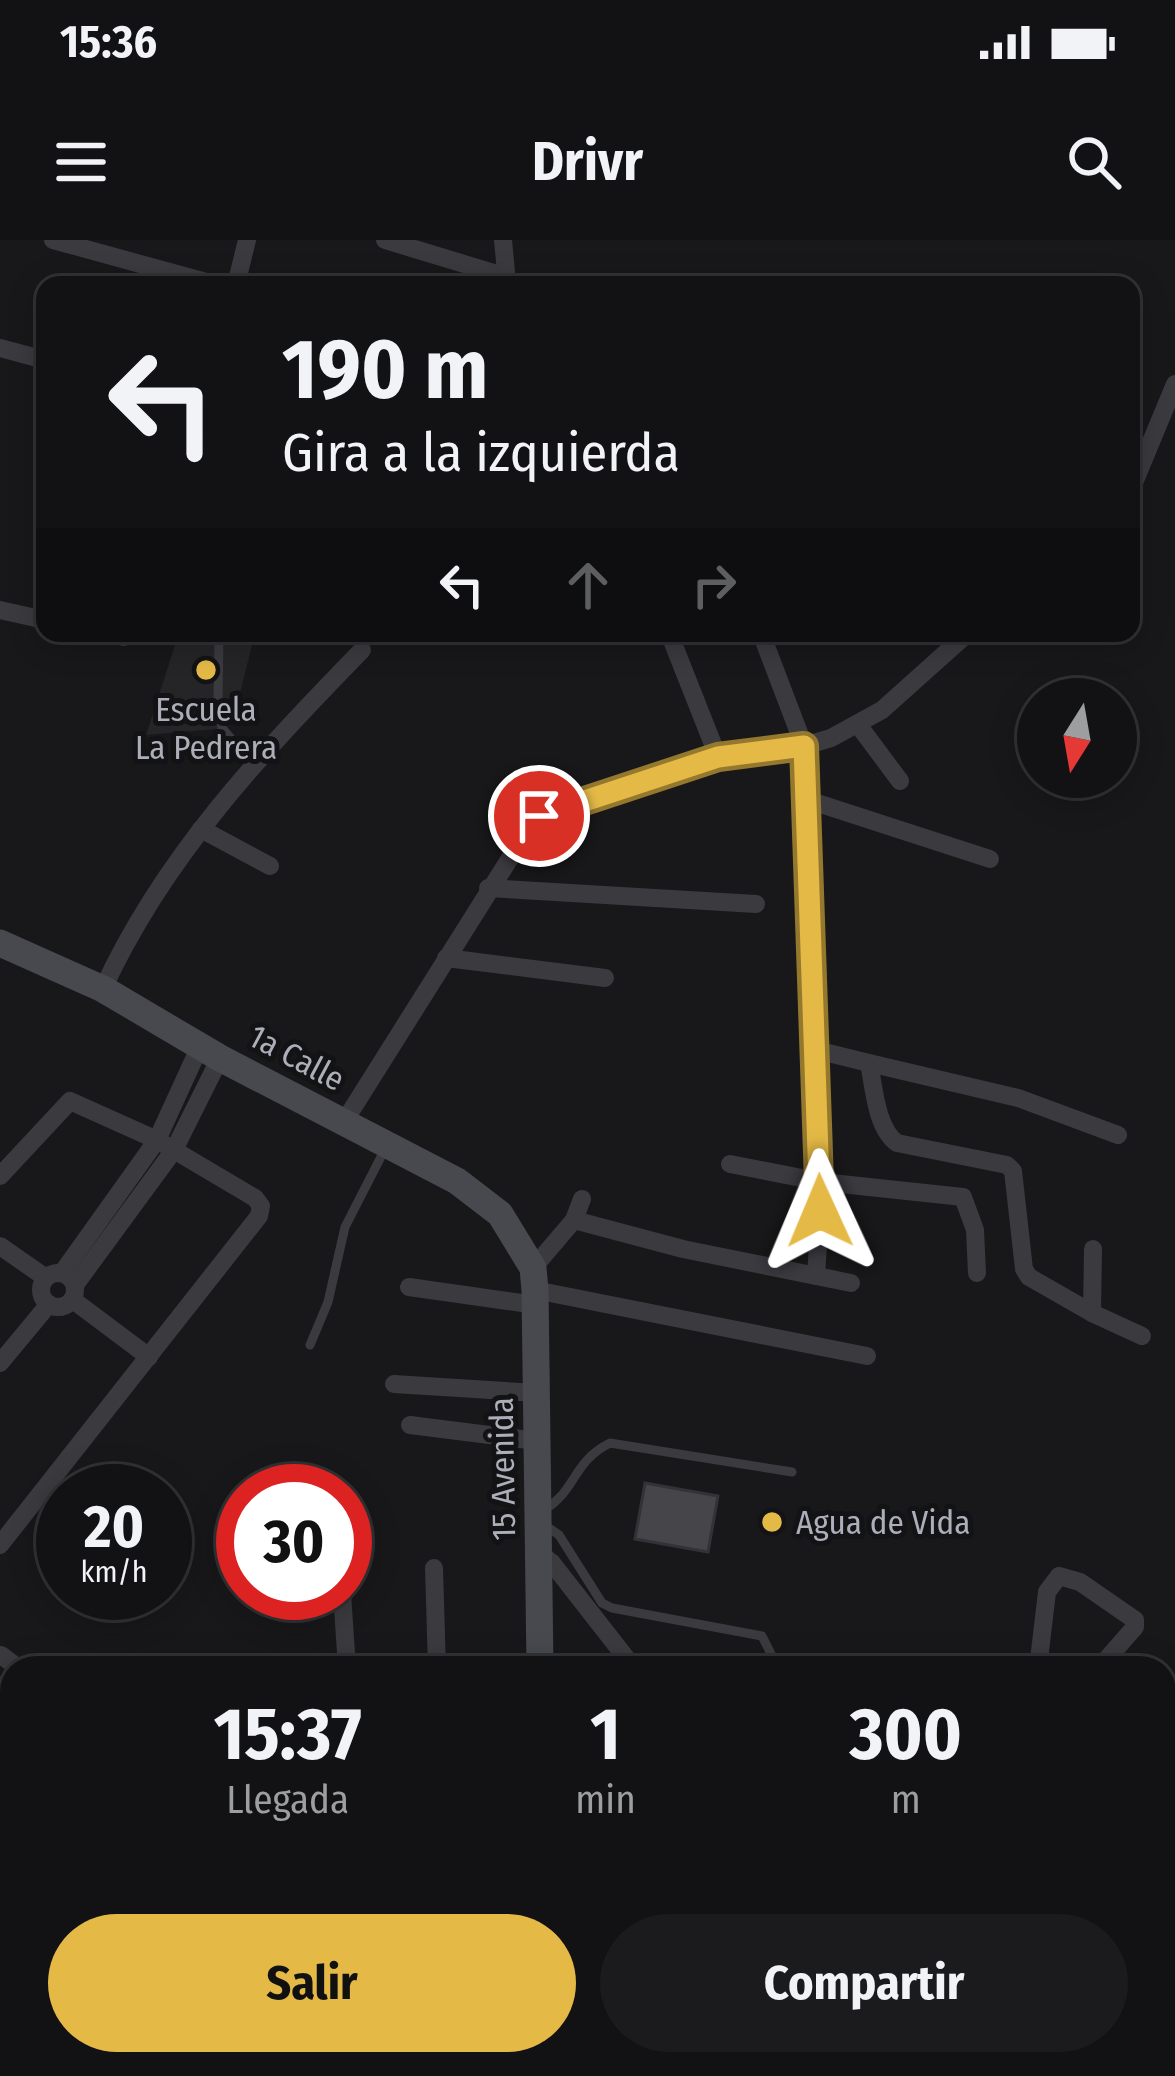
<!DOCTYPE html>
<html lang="es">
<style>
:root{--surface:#121214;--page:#1b1b1d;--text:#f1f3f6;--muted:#9c9ea0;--line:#313234;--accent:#e4b946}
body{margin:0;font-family:"Fira Sans Condensed",sans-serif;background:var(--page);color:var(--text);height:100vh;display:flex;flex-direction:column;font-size:45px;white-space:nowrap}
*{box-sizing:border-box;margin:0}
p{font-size:39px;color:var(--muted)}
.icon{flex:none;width:66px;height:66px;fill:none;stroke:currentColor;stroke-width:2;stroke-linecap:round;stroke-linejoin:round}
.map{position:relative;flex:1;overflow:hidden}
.sheet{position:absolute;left:0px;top:1416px;width:1176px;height:420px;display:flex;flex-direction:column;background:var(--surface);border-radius:36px 36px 0 0;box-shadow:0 6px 30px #0003,0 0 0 3px var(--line)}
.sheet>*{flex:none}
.hud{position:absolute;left:36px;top:36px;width:1104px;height:366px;border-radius:24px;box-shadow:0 6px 30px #0003,0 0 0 3px var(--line);background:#121214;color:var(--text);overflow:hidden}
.needle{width:78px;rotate:191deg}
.tools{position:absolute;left:1017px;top:438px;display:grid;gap:24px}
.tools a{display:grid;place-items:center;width:120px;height:120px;border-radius:50%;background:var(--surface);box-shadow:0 6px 30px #0003,0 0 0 3px var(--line);font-size:60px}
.speed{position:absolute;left:36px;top:1224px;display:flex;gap:24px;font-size:60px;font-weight:700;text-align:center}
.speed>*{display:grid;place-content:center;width:156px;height:156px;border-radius:50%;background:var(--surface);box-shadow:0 6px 30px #0003,0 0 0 3px var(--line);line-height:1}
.speed small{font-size:30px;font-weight:400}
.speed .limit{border:18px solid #d22;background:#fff;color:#111}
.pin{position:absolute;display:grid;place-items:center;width:102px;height:102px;color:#fff;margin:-51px;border:6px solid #fff;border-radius:50%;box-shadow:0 3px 12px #0007}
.me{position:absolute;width:132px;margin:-66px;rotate:359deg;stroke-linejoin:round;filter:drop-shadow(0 0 9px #0008)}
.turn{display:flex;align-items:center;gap:42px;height:252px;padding:0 48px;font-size:54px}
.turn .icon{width:156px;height:156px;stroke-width:2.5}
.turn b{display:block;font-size:84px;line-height:102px}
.lanes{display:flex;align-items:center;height:114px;padding:0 48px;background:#0003;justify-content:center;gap:60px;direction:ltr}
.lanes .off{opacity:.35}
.eta{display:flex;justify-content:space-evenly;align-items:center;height:204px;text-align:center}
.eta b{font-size:72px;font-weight:700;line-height:84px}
.button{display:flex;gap:24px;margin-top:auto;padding:24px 48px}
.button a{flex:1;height:138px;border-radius:72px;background:var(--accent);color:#111;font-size:48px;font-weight:700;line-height:138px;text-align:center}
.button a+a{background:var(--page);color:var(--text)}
.status{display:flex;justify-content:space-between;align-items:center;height:84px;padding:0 60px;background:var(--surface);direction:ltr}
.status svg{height:33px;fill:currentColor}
header{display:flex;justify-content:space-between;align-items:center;height:156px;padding:0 48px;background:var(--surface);font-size:54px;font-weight:700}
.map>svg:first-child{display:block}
.built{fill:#252427}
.forest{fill:url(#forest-firs)}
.building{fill:#46454a;stroke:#333236;stroke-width:3}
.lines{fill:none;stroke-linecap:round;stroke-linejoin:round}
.lane{stroke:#3a3a3f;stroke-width:9}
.street{stroke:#3a3a3f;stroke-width:18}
.secondary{stroke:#48494f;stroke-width:27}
.primary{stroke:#56575e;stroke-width:30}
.route-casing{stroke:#94782e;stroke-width:30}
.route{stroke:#e4b946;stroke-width:21}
.poi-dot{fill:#e4b946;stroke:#131315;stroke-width:4.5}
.labels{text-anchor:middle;stroke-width:10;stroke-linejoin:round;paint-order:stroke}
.poi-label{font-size:33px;fill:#acafb9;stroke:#131315}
.street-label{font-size:33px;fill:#acafb9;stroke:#131315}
</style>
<div class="status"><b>15:36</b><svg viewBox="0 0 49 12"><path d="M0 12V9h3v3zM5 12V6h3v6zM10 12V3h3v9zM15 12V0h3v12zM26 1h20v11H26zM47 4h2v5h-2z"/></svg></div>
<header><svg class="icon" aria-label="menu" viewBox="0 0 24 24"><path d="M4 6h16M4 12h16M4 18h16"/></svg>Drivr<svg class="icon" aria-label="search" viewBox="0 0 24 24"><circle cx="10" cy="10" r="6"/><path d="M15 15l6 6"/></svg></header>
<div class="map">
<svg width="1175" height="1836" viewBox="0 0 1175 1836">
<defs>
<pattern id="forest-firs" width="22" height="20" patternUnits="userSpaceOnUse" patternTransform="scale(3)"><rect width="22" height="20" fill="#232a24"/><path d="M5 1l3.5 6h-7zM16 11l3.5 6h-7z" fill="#404642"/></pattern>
</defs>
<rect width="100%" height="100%" fill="#18181a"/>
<polygon class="built" points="179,393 255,393 233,481 217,489 146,495"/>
<polygon class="forest" points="1175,1516 1175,1836 723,1836 744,1824 1164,1824 1164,1526"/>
<polygon class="building" points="645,1243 718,1256 708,1312 635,1299"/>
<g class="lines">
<g class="lane">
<polyline points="219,398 218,460 222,488 252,523"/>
<polyline points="310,1105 328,1062 345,987 385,909"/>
<path d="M544,1270C577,1250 572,1222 610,1203L792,1232"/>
<polyline points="542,1283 559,1295 602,1363 612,1368 762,1396 771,1414 769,1428"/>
<polyline points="0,1653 12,1630"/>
<polyline points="250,1836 255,1824"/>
</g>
<g class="street">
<polyline points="53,0 217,45"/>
<polyline points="385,0 507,37"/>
<polyline points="503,0 507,43"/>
<polyline points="236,45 247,0"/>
<polyline points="0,108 45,120"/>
<polyline points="1131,250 1175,144"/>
<polyline points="0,370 45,380"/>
<polyline points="105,393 124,397"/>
<polyline points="669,393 718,517"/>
<polyline points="761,393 804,506 812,809 822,942 816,1036"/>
<polyline points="859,486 900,541"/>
<polyline points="805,559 990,619"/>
<polyline points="201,589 270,626"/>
<polyline points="488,648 756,664"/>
<polyline points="446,718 605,738"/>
<path d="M103,749C164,616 262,513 362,410"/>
<path d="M812,809L869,823C874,847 876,888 897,903L1007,925L1013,931L1024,1029L1029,1037L1092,1073L1093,1009"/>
<polyline points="869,823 1018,858 1118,895"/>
<polyline points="344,882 534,580 718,517 804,506 831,498 882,470 968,393"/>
<polyline points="730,924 822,942 963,957 975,990 977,1033"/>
<polyline points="0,936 70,861 157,900 255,958 261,966 259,976 0,1305"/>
<polyline points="574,980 683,1009 851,1043"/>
<polyline points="0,1006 46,1038"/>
<polyline points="533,1028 574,980 582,959"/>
<circle cx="58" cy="1050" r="17"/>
<polyline points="62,1033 157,900 200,806"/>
<polyline points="75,1045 174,910 220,818"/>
<polyline points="409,1047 536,1065"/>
<polyline points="535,1050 867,1116"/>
<polyline points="73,1060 149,1117"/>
<polyline points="1092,1073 1142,1096"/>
<polyline points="0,1123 49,1064"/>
<polyline points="394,1144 536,1153"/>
<polyline points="410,1185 537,1201"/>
<polyline points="539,1313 552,1323 634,1428"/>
<polyline points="434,1328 437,1428"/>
<polyline points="342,1353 347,1428"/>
<polyline points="1,1415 18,1428"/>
<polyline points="1038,1428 1047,1352 1059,1336 1080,1342 1135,1380 1135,1387 1099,1428"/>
<polyline points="1164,1504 1175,1491"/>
<polyline points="47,1836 50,1824"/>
<polyline points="162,1836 166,1824"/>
</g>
<g class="secondary">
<polyline points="0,703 103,749 220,818 457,941 500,974 533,1028 535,1050 540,1428"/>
<polyline points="550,1824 551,1836"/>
</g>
<g class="primary">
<polyline points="0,1597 12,1607"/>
<polyline points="300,1824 320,1836"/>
</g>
</g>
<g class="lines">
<defs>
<polyline id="route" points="539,576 718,517 804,506 820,971"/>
</defs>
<use href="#route" class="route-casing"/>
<use href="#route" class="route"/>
</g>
<g class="poi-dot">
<circle cx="206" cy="430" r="12"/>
<circle cx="772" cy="1282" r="12"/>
</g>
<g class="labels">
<g class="poi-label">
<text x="206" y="481">Escuela<tspan x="206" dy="38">La Pedrera</tspan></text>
<text x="796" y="1294" text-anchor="start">Agua de Vida</text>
</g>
<g class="street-label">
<text transform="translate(297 817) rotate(28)" y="12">1a Calle</text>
<text transform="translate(502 1229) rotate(-91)" y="12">15 Avenida</text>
</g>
</g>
</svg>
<div class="tools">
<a><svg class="needle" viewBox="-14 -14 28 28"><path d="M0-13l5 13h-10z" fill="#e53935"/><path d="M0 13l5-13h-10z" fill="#9c9ea0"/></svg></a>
</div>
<div class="speed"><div>20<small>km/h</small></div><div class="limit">30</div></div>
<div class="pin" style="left:539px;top:576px;background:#d93025"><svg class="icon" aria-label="arrive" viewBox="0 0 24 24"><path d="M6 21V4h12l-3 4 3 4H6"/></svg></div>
<svg class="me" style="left:820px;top:971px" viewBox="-20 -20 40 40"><path d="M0-17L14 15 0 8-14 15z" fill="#e4b946" stroke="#fff" stroke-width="4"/></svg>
<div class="hud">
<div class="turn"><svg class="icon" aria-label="left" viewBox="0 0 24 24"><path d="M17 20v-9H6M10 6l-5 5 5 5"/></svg><div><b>190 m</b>Gira a la izquierda</div></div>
<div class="lanes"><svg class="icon" aria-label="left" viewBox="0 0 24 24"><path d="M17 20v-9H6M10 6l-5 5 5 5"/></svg><svg class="icon off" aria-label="ahead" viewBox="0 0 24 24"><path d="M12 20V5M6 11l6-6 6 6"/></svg><svg class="icon off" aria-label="right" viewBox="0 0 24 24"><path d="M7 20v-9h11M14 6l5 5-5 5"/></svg></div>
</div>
<section class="sheet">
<div class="eta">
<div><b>15:37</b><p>Llegada</p></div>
<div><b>1</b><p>min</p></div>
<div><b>300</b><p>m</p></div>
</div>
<div class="button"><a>Salir</a><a>Compartir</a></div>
</section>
</div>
